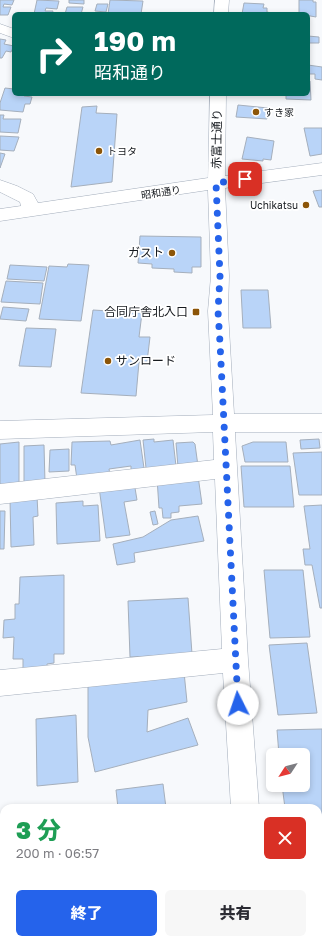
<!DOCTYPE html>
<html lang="ja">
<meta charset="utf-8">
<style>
:root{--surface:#fff;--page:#f7f7f7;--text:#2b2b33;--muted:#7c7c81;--accent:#2563eb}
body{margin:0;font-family:"Golos Text","Noto Sans JP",sans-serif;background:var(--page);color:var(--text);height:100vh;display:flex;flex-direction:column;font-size:15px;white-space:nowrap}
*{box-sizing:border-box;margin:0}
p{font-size:13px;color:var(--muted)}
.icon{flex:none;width:22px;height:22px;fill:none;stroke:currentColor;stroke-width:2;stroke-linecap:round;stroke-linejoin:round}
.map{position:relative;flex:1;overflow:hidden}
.details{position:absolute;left:0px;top:804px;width:322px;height:140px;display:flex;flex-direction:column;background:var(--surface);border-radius:12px 12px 0 0;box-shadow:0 2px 6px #0003}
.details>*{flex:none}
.guide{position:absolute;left:12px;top:12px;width:298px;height:84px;border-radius:6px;box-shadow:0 2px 6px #0003;background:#00695c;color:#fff;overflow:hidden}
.needle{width:26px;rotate:234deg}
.fabs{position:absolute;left:266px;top:748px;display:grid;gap:8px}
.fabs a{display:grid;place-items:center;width:44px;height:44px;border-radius:6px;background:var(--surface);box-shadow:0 2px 6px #0003;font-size:20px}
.pin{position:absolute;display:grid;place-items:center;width:34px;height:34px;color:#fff;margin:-17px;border-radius:8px;box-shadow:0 2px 6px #0006}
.me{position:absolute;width:44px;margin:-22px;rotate:356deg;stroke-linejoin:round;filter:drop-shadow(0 0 3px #0008)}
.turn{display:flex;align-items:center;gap:14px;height:84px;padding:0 16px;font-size:18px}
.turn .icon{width:52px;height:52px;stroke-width:2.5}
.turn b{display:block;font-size:28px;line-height:34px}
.round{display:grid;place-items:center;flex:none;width:42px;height:42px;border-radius:6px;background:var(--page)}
.headline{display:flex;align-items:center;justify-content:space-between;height:68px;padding:0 16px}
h1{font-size:24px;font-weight:800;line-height:30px;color:#1e9e55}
.primary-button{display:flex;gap:8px;margin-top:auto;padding:8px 16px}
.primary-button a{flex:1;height:46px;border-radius:6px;background:var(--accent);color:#fff;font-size:16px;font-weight:800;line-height:46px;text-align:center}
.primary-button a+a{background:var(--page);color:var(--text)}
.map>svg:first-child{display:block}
.building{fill:#b9d4f8;stroke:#a5afbc}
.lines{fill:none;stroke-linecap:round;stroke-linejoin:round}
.minor-casing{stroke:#a3adbb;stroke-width:1}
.minor{fill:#fff;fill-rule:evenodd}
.route{stroke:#2563eb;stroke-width:7;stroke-dasharray:0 12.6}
.poi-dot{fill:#8c5508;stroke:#fff;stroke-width:1.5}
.labels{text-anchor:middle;stroke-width:3.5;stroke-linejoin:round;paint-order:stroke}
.far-poi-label{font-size:10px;fill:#161a1f;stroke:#fff;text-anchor:start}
.far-street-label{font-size:10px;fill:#161a1f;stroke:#fff}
.street-label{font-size:12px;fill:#161a1f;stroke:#fff}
.poi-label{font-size:12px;fill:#161a1f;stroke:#fff;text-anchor:end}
</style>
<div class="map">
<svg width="322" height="944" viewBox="0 0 322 944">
<rect width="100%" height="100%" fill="#f7f9fc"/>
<g class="building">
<polygon points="0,0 14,0 12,5 4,4 3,7 11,7 8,15 0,15"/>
<polygon points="37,0 59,1 57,9 46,8 45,11 53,11 52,14 34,14"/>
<polygon points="69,0 84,0 84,4 69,3"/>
<polygon points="110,0 143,1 141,14 108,14"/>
<polygon points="299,0 313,0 313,2 316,2 316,17 299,14"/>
<polygon points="244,3 264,4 263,8 267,8 267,12 275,14 242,14"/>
<polygon points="97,4 108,4 106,12 95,11"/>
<polygon points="67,7 83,7 81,14 65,14"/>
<polygon points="308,36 319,37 319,43 308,43"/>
<polygon points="0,39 6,40 4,44 14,46 11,52 6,51 2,58 0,58"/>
<polygon points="308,65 322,67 322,80 315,79 315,74 308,74"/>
<polygon points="308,81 310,81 311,100 286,99 286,94 308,94"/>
<polygon points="5,88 14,89 14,94 25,94 24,96 32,97 30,104 25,104 23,112 0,110 0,103"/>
<polygon points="238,105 268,108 267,119 236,117"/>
<polygon points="97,106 96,113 117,114 112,182 71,187 82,107"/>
<polygon points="0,115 4,115 3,119 21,119 18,133 0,132"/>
<polygon points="304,128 322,128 322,154 310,156"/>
<polygon points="0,136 19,137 14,151 0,150"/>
<polygon points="247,137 274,141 271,160 263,159 263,161 242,159"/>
<polygon points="0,153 5,154 0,168"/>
<polygon points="322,190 322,207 319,207 313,191"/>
<polygon points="140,236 201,237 201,267 192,267 192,273 174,272 174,269 152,268 152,264 138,263"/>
<polygon points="68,264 89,265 81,321 39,319 49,266 67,267"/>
<polygon points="10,265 47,267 44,281 7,279"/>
<polygon points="6,281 43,283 40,304 1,302"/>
<polygon points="241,290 268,290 271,328 243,328"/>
<polygon points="3,307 29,309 26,321 0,319"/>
<polygon points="93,310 142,313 139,337 150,337 147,362 139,362 136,396 81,393"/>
<polygon points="26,328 56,329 51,367 19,366"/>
<polygon points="154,439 154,442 173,440 176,466 146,468 143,440"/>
<polygon points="319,439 320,448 301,449 300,440"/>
<polygon points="140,440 144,468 131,471 131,466 109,469 110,475 77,479 75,465 71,465 72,442 110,441 111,445"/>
<polygon points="19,442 19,484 0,485 0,444"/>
<polygon points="193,442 195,444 198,466 178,467 176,443"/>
<polygon points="253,442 286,442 288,462 245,462 242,446"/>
<polygon points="44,445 45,483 24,484 24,446"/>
<polygon points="69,449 69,471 49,472 50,450"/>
<polygon points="322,452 322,495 299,495 293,453"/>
<polygon points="241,466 290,466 294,507 244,507"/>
<polygon points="198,476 202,504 179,506 179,512 171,513 171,518 163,518 162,508 159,508 157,478"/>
<polygon points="134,482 137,500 124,502 130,535 106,538 99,487"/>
<polygon points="37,496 38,516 33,517 34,545 11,547 10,499"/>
<polygon points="83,501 83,506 98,505 100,541 57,544 56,503"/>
<polygon points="322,505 322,608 320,608 312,565 305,565 303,549 310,549 304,506"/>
<polygon points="0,511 5,511 4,549 0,549"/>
<polygon points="155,511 158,524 153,525 150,512"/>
<polygon points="198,516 204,541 134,553 135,562 117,565 113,544 143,537 171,520"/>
<polygon points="264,570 303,570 310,637 270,638"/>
<polygon points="64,575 64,654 54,654 54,663 47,664 47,668 23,670 23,659 13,659 14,637 3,638 4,620 15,619 15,604 19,604 20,577"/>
<polygon points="188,598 192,654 130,657 128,601"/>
<polygon points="307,643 317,713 278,715 269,645"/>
<polygon points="184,672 187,702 148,710 147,732 188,718 198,745 95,772 88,737 88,685"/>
<polygon points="76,715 78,782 37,786 36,719"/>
<polygon points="322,729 322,832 318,832 318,808 285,808 282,785 303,785 303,755 279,755 277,730"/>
<polygon points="163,784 166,808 118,808 116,790"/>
<rect x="318" y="886" width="4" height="51"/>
<polygon points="4,898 4,940 82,940 82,944 3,944"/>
<polygon points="130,940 175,940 176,944 130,944"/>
</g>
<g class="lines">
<defs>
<g id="minor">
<polygon points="215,0 229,0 228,14 214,14"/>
<polygon points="0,24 14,29 14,38 0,33"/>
<polygon points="210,94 226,94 225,176 322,163 322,175 225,188 229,276 228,311 234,414 322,414 322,432 235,432 248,660 259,808 231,808 223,673 0,696 0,670 222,649 215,479 0,504 0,484 214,460 213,432 0,439 0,421 213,415 208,311 211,276 208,190 0,221 0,209 21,206 20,202 0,192 0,180 17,186 33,194 38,203 208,178"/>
<rect x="238" y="940" width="30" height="4"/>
</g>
</defs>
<use href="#minor" class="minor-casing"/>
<use href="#minor" class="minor"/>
</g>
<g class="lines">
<polyline class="route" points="238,704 220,343 218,311 220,276 216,183 245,179"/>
</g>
<g class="poi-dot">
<circle cx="256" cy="112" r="4"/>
<circle cx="99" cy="151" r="4"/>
<circle cx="306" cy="205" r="4"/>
<circle cx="172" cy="253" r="4"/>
<rect x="192" y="308" width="8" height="8" rx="2"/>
<circle cx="108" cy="361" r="4"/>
</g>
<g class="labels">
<g class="far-poi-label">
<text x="264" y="116">すき家</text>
<text x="107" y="155">トヨタ</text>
<text x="298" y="209" text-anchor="end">Uchikatsu</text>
</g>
<g class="far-street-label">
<text transform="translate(161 192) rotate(-9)" y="4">昭和通り</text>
</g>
<g class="street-label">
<text transform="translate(217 139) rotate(-89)" y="4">赤富士通り</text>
</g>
<g class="poi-label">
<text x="164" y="257">ガスト</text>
<text x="188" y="316">合同庁舎北入口</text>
<text x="116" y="365" text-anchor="start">サンロード</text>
</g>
</g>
</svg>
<div class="fabs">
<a><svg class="needle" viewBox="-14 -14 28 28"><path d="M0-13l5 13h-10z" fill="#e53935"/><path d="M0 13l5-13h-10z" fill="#7c7c81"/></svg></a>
</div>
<div class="pin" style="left:245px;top:179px;background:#d93025"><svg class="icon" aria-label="arrive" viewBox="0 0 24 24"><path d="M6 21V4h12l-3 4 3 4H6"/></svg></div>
<svg class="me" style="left:238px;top:704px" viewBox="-20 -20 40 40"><circle r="19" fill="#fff"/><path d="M0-13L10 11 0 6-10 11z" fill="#2563eb"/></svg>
<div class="guide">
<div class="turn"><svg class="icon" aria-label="right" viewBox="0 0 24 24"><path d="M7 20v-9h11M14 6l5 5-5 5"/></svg><div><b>190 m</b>昭和通り</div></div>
</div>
<section class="details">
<div class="headline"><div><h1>3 分</h1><p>200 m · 06:57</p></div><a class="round" style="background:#d93025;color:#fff"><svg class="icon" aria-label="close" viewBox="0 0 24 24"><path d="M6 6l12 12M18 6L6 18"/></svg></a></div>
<div class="primary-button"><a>終了</a><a>共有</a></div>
</section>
</div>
